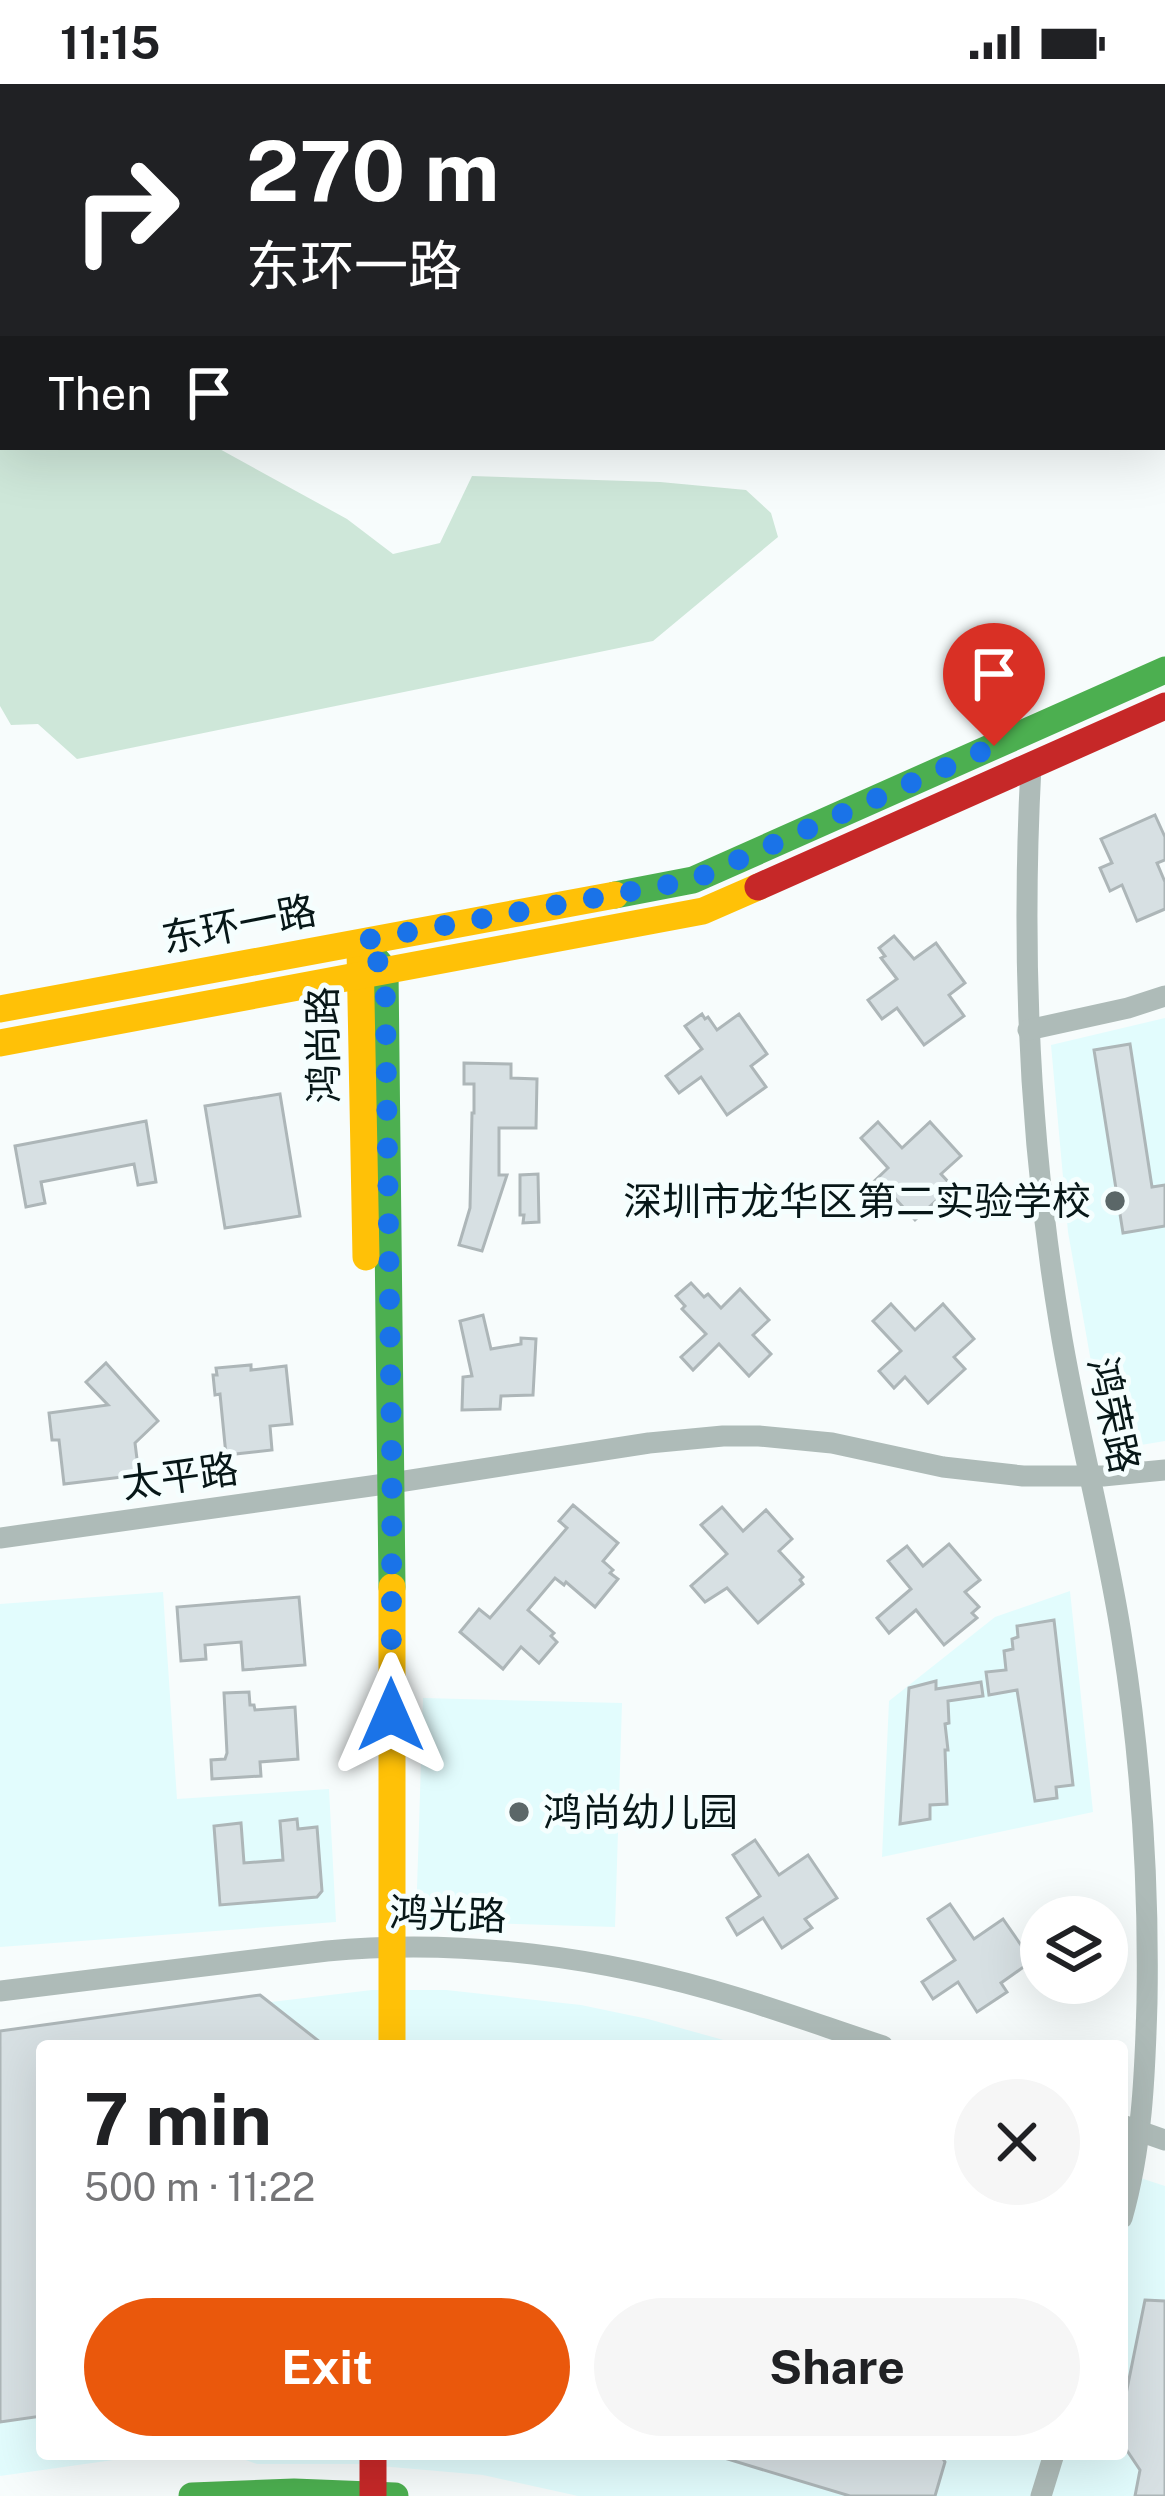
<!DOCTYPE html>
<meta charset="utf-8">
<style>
:root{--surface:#fff;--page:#f6f6f6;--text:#202124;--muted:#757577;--accent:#ea580c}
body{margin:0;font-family:"Public Sans","Noto Sans SC",sans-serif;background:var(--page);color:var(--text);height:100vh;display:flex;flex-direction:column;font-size:45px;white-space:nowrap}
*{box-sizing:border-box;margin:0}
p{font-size:39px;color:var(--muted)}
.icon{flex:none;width:66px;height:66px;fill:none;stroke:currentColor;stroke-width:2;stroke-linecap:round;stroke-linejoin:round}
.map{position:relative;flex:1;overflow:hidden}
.side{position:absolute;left:36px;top:1956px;width:1092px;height:420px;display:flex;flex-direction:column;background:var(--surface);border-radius:12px;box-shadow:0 12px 48px #0002}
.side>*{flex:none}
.top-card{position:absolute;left:0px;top:0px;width:1167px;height:366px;box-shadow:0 12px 48px #0002;background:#202124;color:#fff;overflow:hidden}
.tools{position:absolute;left:1020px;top:1812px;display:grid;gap:24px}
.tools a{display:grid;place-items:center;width:108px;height:108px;border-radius:50%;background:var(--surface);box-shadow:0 12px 48px #0002;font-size:60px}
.pin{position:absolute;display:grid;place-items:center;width:102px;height:102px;color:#fff;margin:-123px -51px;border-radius:50% 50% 50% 0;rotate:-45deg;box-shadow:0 0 12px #0007}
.pin .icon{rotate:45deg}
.me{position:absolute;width:132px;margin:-66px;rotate:0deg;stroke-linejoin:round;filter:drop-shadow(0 0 9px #0008)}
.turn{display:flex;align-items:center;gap:42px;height:252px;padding:0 48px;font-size:54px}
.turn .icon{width:156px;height:156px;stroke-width:2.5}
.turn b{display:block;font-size:84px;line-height:102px}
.then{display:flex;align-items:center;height:114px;padding:0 48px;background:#0003;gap:24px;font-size:45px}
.round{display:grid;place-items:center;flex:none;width:126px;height:126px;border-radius:63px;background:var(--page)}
.overview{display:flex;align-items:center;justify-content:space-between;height:204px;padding:0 48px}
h1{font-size:72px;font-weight:700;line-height:90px}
.action{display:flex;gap:24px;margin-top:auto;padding:24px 48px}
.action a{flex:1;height:138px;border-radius:72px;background:var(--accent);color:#fff;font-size:48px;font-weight:700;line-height:138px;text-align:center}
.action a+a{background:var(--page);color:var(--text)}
.status{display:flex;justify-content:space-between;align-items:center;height:84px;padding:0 60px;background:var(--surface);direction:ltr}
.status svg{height:33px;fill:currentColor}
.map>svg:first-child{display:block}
.built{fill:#e2fcfd}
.forest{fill:#cee7d9}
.building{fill:#d7e0e3;stroke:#adb6b8;stroke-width:3}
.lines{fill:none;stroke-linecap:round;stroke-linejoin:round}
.lane{stroke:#aebbb8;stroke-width:10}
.street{stroke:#aebbb8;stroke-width:21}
.fast{stroke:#4caf50;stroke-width:27}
.slow{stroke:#ffc107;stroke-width:27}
.jam{stroke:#c62828;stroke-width:27}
.route{stroke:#1a73e8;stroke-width:21;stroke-dasharray:0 37.8}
.poi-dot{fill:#5b6768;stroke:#f5fefe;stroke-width:4.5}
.labels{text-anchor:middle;stroke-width:10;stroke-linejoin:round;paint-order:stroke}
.street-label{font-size:39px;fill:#071718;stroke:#f5fefe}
.poi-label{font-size:39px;fill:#071718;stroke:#f5fefe;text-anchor:end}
</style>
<div class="status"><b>11:15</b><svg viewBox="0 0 49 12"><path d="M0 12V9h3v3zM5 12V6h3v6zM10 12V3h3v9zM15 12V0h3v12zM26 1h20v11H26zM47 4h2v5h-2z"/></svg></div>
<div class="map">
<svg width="1165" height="2412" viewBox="0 0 1165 2412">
<rect width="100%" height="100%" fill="#f7fcfc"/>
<g class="built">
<polygon points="1165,934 1165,1357 1141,1361 1101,1334 1068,1148 1051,961"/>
<polygon points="1070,1507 1093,1728 882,1773 889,1617 995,1533"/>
<polygon points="163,1508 177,1715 329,1705 336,1838 0,1863 0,1520"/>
<polygon points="423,1614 622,1619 615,1843 416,1837"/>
<polygon points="372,1906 446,1906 581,1921 648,1935 745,1962 42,1962 42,2370 156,2370 0,2392 0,1950"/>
<polygon points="1122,2088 1165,2102 1165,2412 578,2412 483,2391 357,2380 257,2380 229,2370 1122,2370"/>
</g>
<polygon class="forest" points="0,215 3,216 3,363 216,363 347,435 393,470 440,459 472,392 660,398 746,406 771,429 778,453 653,557 77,675 38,640 11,641 0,622"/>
<g class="building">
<polygon points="1155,731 1165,753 1165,776 1157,779 1165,798 1165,825 1137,837 1122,801 1110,807 1100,784 1112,779 1101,755"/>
<polygon points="894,852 914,875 936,859 965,899 949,911 964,932 924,961 897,924 882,935 868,916 897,895 881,874 885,872 879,864"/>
<polygon points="702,930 705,935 708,933 717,946 739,930 767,970 751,982 766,1003 727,1031 701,993 679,1009 666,992 702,965 685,942"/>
<polygon points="1130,960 1152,1103 1165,1101 1165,1142 1123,1149 1094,966"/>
<polygon points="464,979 511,980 511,994 537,995 536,1044 499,1044 499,1091 507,1091 482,1167 459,1161 470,1124 472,1029 474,1029 474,1000 464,1000"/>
<polygon points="280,1010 300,1132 225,1144 205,1022"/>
<polygon points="146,1037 156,1098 138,1101 134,1080 41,1098 45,1119 26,1123 15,1062"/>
<polygon points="878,1038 902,1064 930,1038 961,1072 941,1090 952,1102 915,1136 892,1111 881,1121 866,1105 888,1084 861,1054"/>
<polygon points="538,1090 539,1138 523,1139 524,1131 520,1131 520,1091"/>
<polygon points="691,1199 704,1213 708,1210 721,1224 740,1205 769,1236 753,1251 771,1270 749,1292 719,1260 693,1286 681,1273 706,1250 682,1225 685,1222 676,1212"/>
<polygon points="891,1220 915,1246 943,1220 974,1255 954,1273 965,1285 928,1319 905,1293 894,1304 879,1287 901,1267 873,1237"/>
<polygon points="483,1231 491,1265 521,1260 521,1254 536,1255 533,1311 501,1312 500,1325 462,1326 463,1293 472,1292 460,1237"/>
<polygon points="106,1279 158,1337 135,1359 139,1391 64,1400 59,1356 52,1356 49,1329 108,1321 86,1298"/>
<polygon points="251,1281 251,1286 286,1282 292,1340 270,1342 272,1366 226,1371 220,1310 215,1311 213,1291 217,1291 216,1284"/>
<polygon points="573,1421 618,1459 603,1477 613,1486 610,1489 618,1495 595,1523 566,1498 564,1501 555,1494 528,1526 554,1549 551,1552 557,1558 539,1579 521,1563 503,1585 460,1548 479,1525 490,1534 567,1444 559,1437"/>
<polygon points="722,1423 743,1447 766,1426 792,1455 779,1467 803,1493 800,1496 803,1500 758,1539 727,1504 705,1518 691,1502 727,1470 701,1441"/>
<polygon points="949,1460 980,1496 965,1508 979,1523 972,1529 977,1534 944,1561 916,1526 889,1549 877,1534 911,1505 888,1477 907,1462 923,1482"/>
<polygon points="299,1513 305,1581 243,1586 241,1558 205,1561 206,1575 181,1577 177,1523"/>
<polygon points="1054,1536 1073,1701 1056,1703 1057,1714 1035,1717 1017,1606 989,1611 986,1588 1006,1586 1004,1567 1013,1565 1012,1555 1018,1553 1017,1542"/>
<polygon points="936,1597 936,1605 981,1598 983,1612 948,1617 949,1639 945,1640 948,1666 945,1666 947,1720 930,1721 930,1735 900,1740 909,1604"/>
<polygon points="249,1608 250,1621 254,1621 255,1626 295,1623 298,1675 260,1678 261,1692 212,1695 211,1676 225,1675 227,1669 224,1609"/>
<polygon points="297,1735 298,1745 317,1743 322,1807 317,1813 220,1821 214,1742 241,1739 244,1779 283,1776 280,1737"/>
<polygon points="755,1756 779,1791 808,1771 837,1814 805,1835 812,1844 782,1864 763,1834 737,1851 727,1834 760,1812 733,1771"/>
<polygon points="950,1820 974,1855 1003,1835 1032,1877 1001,1899 1007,1908 977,1928 958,1898 933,1915 922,1898 955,1876 928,1835"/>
<polygon points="260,1911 325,1962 42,1962 42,2332 0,2338 0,1947"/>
<polygon points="1145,2216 1165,2217 1165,2412 1135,2412 1140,2386 1122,2359 1122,2330"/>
<polygon points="724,2370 940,2370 945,2378 935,2412 850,2412 724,2374"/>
</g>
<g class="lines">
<g class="lane">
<polyline points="188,0 194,3"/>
<polyline points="598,0 604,3"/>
<polyline points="446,3 447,0"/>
<polyline points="624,3 625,0"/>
</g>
<g class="street">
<path d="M1031,682C1021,870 1029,1057 1060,1243C1077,1348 1106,1451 1122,1556C1141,1675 1149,1797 1147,1918C1145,1991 1142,2064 1122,2134"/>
<polyline points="1028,946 1128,924 1165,912"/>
<polyline points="0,1454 392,1399 649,1359 723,1352 759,1352 832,1359 943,1383 1023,1392 1103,1392 1165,1386"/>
<path d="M0,1907L327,1867C463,1854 604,1873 735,1913C785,1928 834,1946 883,1962"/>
<polyline points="1122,2041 1165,2056"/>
<polyline points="1041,2412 1054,2370"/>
</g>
<g class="fast">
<polyline points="615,811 693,796 1165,586"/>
<polyline points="368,866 385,886 392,1503"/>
<polyline points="192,2412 294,2408 395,2412"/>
</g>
<g class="slow">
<polyline points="360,865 366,1173"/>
<polyline points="0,925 615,811"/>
<polyline points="0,959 703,827 758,803"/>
<polyline points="392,1503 392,1962"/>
</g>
<g class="jam">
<polyline points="758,803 1165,622"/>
<polyline points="373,2370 373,2412"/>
</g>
</g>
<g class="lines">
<polyline class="route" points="391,1631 392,1399 385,886 360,857 693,796 994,662"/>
</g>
<g class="poi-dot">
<circle cx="1115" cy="1117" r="12"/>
<circle cx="519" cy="1728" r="12"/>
</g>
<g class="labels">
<g class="street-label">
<text transform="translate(239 840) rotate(-11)" y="14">东环一路</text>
<text transform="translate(323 961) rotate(-91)" y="14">鸿尚路</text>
<text transform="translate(1114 1331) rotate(78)" y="14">鸿荣路</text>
<text transform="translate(180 1392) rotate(-8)" y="14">太平路</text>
<text transform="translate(448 1830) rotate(2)" y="14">鸿光路</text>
</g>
<g class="poi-label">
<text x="1091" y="1131">深圳市龙华区第二实验学校</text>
<text x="543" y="1742" text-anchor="start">鸿尚幼儿园</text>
</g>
</g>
</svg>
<div class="tools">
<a><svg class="icon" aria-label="layers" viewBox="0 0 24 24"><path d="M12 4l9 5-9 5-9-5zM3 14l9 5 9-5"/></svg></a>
</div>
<div class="pin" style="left:994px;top:662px;background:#d93025"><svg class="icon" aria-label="arrive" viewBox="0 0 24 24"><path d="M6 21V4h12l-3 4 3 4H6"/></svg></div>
<svg class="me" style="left:391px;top:1631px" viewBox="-20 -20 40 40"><path d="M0-17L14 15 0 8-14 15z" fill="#1a73e8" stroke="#fff" stroke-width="4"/></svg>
<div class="top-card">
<div class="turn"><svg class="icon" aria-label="right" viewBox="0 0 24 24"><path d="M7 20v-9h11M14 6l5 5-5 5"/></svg><div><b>270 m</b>东环一路</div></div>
<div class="then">Then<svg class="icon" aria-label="arrive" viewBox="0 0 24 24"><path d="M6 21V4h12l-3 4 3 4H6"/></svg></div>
</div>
<section class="side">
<div class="overview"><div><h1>7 min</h1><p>500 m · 11:22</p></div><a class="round"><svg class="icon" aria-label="close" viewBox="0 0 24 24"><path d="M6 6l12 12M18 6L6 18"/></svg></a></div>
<div class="action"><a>Exit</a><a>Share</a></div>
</section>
</div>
